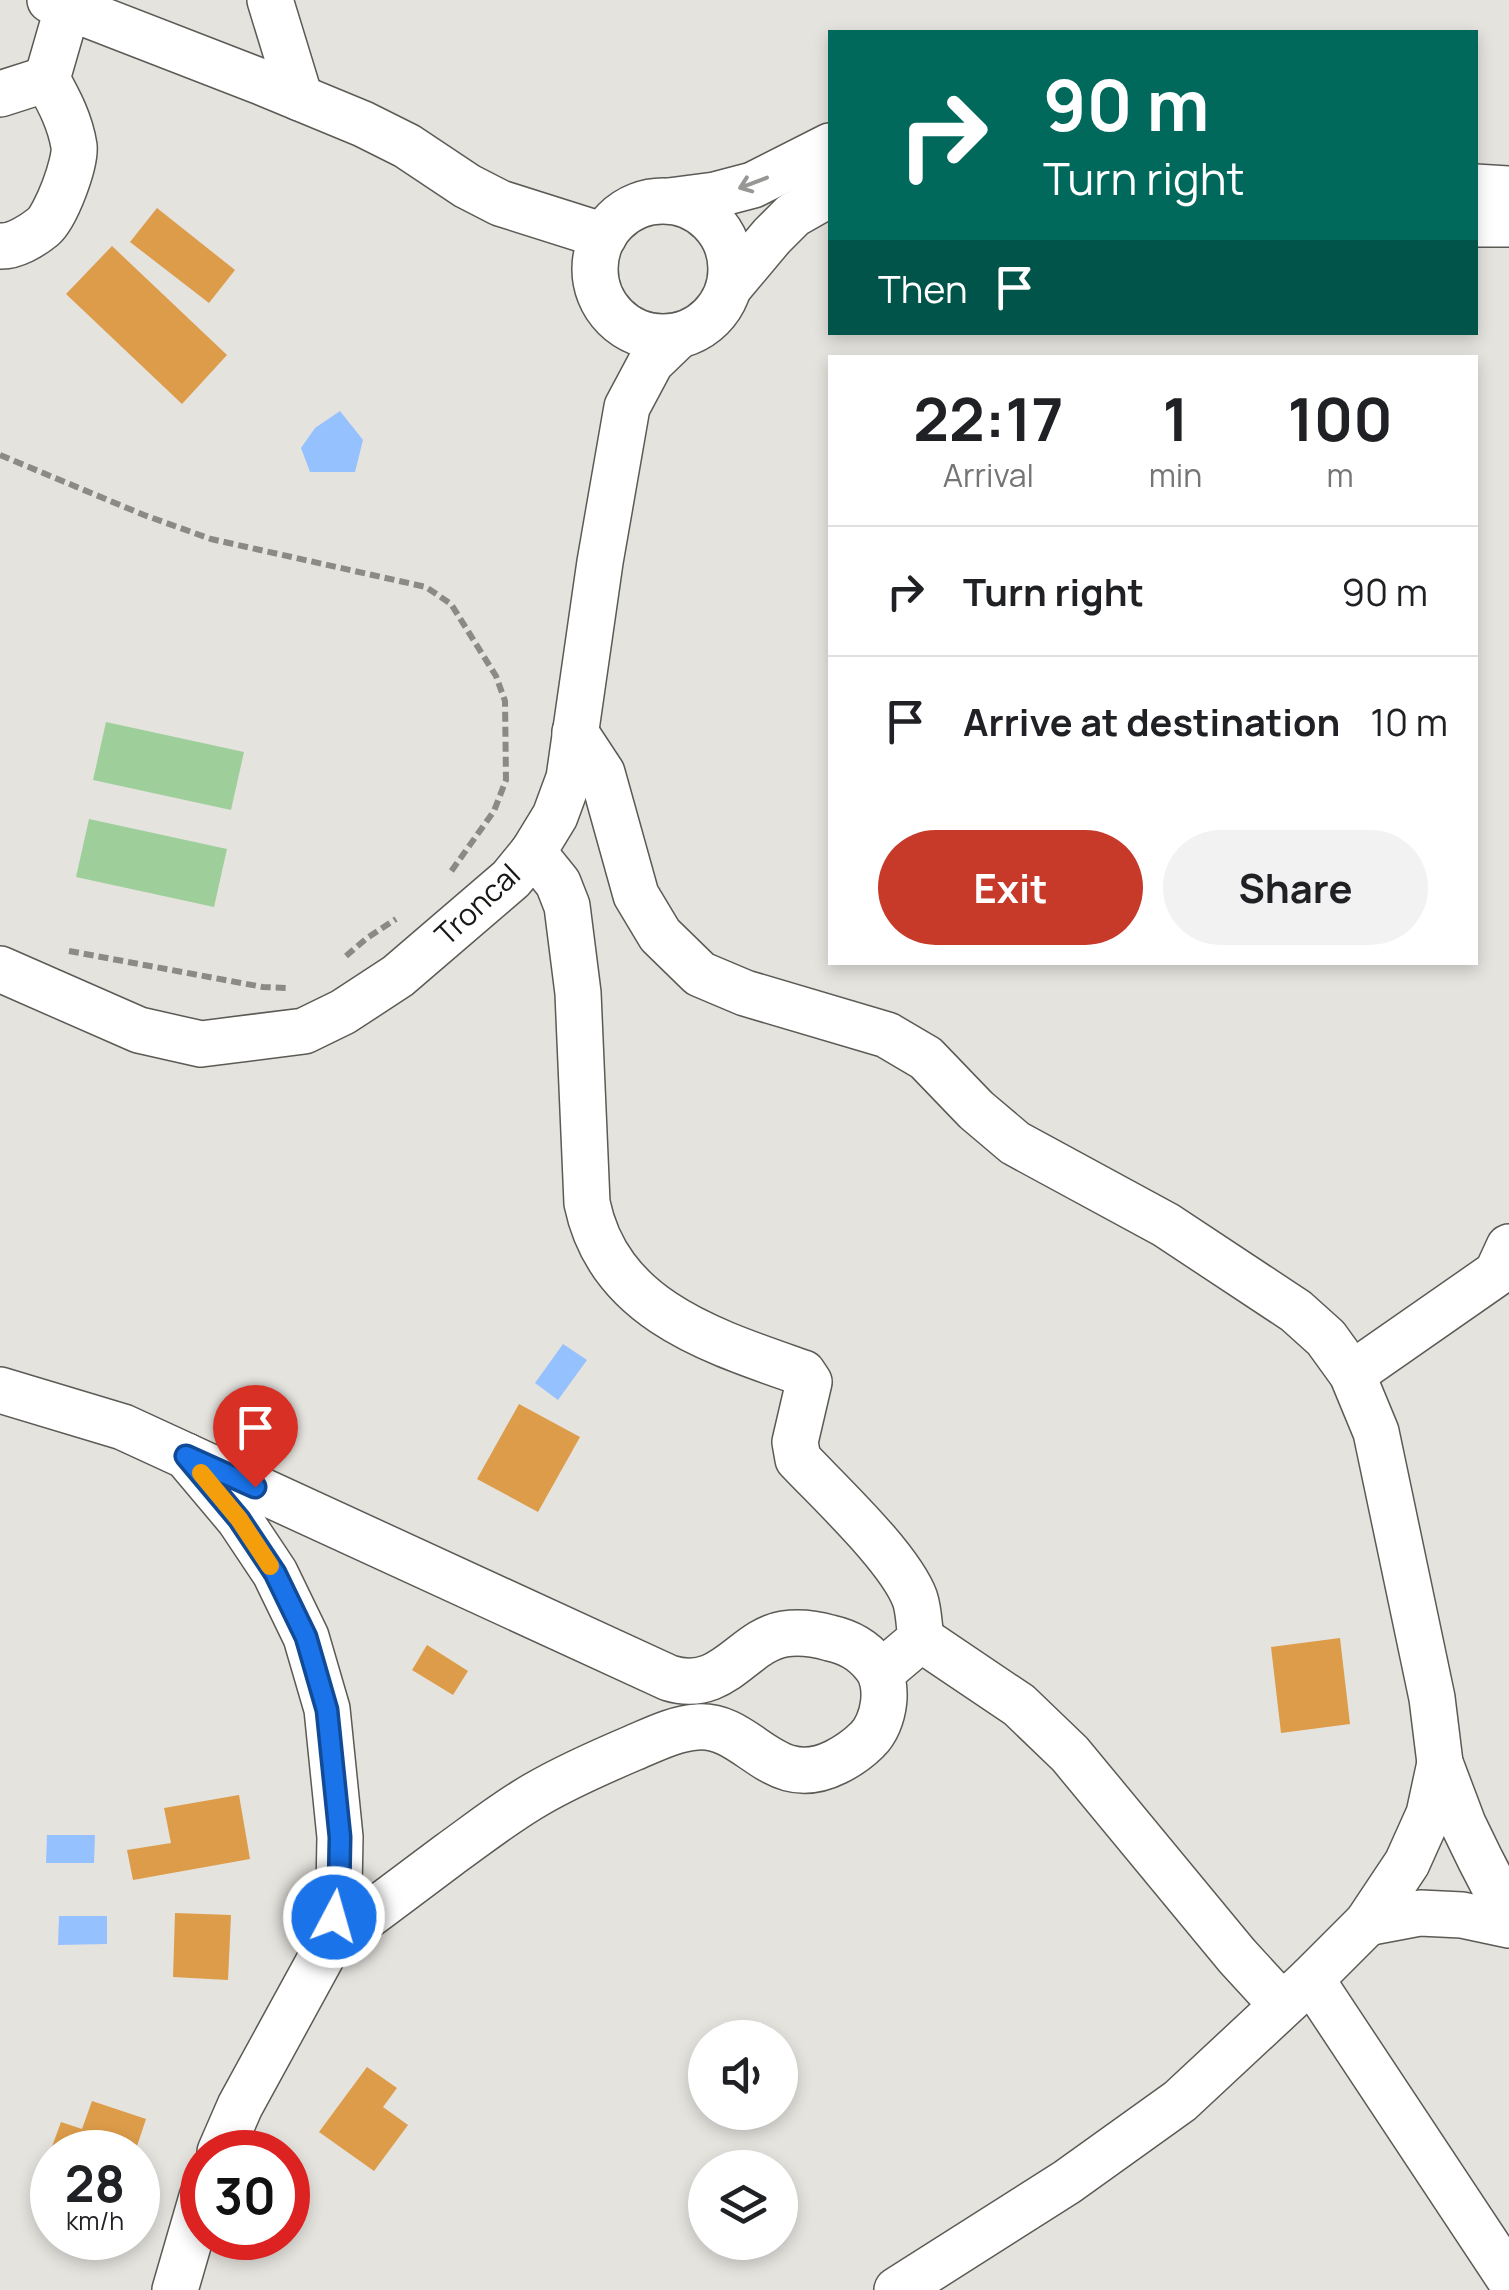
<!DOCTYPE html>
<style>
:root{--surface:#fff;--page:#f2f2f2;--text:#202124;--muted:#757577;--line:#e0e0e0;--accent:#c73a2a}
body{margin:0;font-family:Manrope,sans-serif;background:var(--page);color:var(--text);height:100vh;display:flex;flex-direction:column;font-size:38px;white-space:nowrap}
*{box-sizing:border-box;margin:0}
p{font-size:32px;color:var(--muted)}
.icon{flex:none;width:55px;height:55px;fill:none;stroke:currentColor;stroke-width:2;stroke-linecap:round;stroke-linejoin:round}
.map{position:relative;flex:1;overflow:hidden}
.side{position:absolute;left:828px;top:355px;width:650px;height:610px;display:flex;flex-direction:column;background:var(--surface);border-radius:0px;box-shadow:0 5px 15px #0003}
.side>*{flex:none}
.guide{position:absolute;left:828px;top:30px;width:650px;height:305px;border-radius:0px;box-shadow:0 5px 15px #0003;background:#00695c;color:#fff;overflow:hidden}
.buttons{position:absolute;left:688px;top:2020px;display:grid;gap:20px}
.buttons a{display:grid;place-items:center;width:110px;height:110px;border-radius:50%;background:var(--surface);box-shadow:0 5px 15px #0003;font-size:50px}
.speed{position:absolute;left:30px;top:2130px;display:flex;gap:20px;font-size:50px;font-weight:700;text-align:center}
.speed>*{display:grid;place-content:center;width:130px;height:130px;border-radius:50%;background:var(--surface);box-shadow:0 5px 15px #0003;line-height:1}
.speed small{font-size:25px;font-weight:400}
.speed .limit{border:15px solid #d22;background:#fff;color:#111}
.pin{position:absolute;display:grid;place-items:center;width:85px;height:85px;color:#fff;margin:-102px -42px;border-radius:50% 50% 50% 0;rotate:-45deg;box-shadow:0 0 10px #0007}
.pin .icon{rotate:45deg}
.me{position:absolute;width:110px;margin:-55px;rotate:6deg;stroke-linejoin:round;filter:drop-shadow(0 0 8px #0008)}
.turn{display:flex;align-items:center;gap:35px;height:210px;padding:0 50px;font-size:45px}
.turn .icon{width:130px;height:130px;stroke-width:2.5}
.turn b{display:block;font-size:70px;line-height:85px}
.then{display:flex;align-items:center;height:95px;padding:0 50px;background:#0003;gap:20px;font-size:38px}
.eta{display:flex;justify-content:space-evenly;align-items:center;height:170px;text-align:center}
.eta b{font-size:60px;font-weight:700;line-height:70px}
.primary-button{display:flex;gap:20px;margin-top:auto;padding:20px 50px}
.primary-button a{flex:1;height:115px;border-radius:60px;background:var(--accent);color:#fff;font-size:40px;font-weight:700;line-height:115px;text-align:center}
.primary-button a+a{background:var(--page);color:var(--text)}
ul{padding:0;list-style:none}
li{display:flex;align-items:center;gap:30px;height:130px;padding:0 50px;border-top:2px solid var(--line)}
li div{flex:1}
li b{display:block;font-size:38px}
li em{font-style:normal}
.map>svg:first-child{display:block}
.green{fill:#9ecf9b}
.water{fill:#96c1ff}
.building{fill:#dd9c4a}
.lines{fill:none;stroke-linecap:round;stroke-linejoin:round}
.street-casing{stroke:#5c5a55;stroke-width:48}
.path{stroke:#8b8a86;stroke-width:6;stroke-dasharray:10 5;stroke-linecap:butt}
.street{stroke:#fff;stroke-width:45}
.oneway{stroke:#979796}
.route-casing{stroke:#114b97;stroke-width:25}
.route{stroke:#1a73e8;stroke-width:18}
.slow{stroke:#f59e0b;stroke-width:18}
.labels{text-anchor:middle;stroke-width:10;stroke-linejoin:round;paint-order:stroke}
.street-label{font-size:30px;fill:#171715;stroke:#fff}
</style>
<div class="map">
<svg width="1509" height="2290" viewBox="0 0 1509 2290">
<rect width="100%" height="100%" fill="#e5e3de"/>
<g class="green">
<polygon points="106,722 244,752 231,810 93,780"/>
<polygon points="89,819 227,849 214,907 76,877"/>
</g>
<g class="water">
<polygon points="340,411 363,440 355,472 310,472 301,448 315,428"/>
<polygon points="563,1344 587,1360 558,1400 535,1383"/>
<polygon points="47,1835 95,1835 94,1863 46,1863"/>
<polygon points="59,1916 107,1916 107,1944 58,1945"/>
</g>
<g class="building">
<polygon points="157,208 235,270 209,303 130,242"/>
<polygon points="112,246 227,355 182,404 66,294"/>
<polygon points="519,1404 580,1437 538,1512 477,1479"/>
<polygon points="1340,1638 1350,1724 1281,1733 1271,1647"/>
<polygon points="427,1645 468,1671 453,1695 412,1670"/>
<polygon points="239,1795 250,1859 133,1880 127,1850 171,1843 164,1808"/>
<polygon points="175,1913 231,1915 228,1980 173,1977"/>
<polygon points="367,2067 397,2088 383,2107 408,2125 374,2171 319,2132"/>
<polygon points="92,2101 146,2119 135,2152 50,2152 61,2122 82,2129"/>
</g>
<g class="lines">
<defs>
<g id="street">
<polyline points="50,0 259,81 363,124 407,146 467,186 500,203 604,236"/>
<polyline points="270,0 300,98"/>
<polyline points="0,94 47,79"/>
<polyline points="1475,187 1509,189"/>
<circle cx="663" cy="269" r="68"/>
<polyline points="669,201 715,195 753,185 830,146"/>
<polyline points="1475,224 1509,224"/>
<path d="M0,246C14,247 32,236 43,227C56,216 76,163 74,146C70,121 59,101 47,79L68,6"/>
<polyline points="730,286 772,236 793,215 830,194"/>
<polyline points="575,732 602,773 636,895 660,935 700,974 745,993 887,1035 926,1058 976,1110 1015,1143 1166,1225 1296,1311 1326,1338 1352,1374 1376,1432 1432,1698 1440,1763 1463,1824 1480,1859 1496,1890 1509,1905"/>
<path d="M533,852L558,883L567,906L578,993L587,1203C609,1310 712,1341 803,1373L809,1382L795,1442L798,1459C830,1493 900,1558 915,1599C919,1611 919,1626 921,1639L882,1672"/>
<polyline points="0,969 139,1030 201,1044 304,1031 343,1012 398,976 511,879 533,852 555,816 569,778 600,562 627,407 651,362 678,336"/>
<polyline points="1352,1374 1497,1273 1509,1247"/>
<polyline points="0,1390 123,1427 186,1456 239,1519 275,1573 306,1637 327,1709 340,1837 339,1889 328,1945 240,2106 220,2152"/>
<path d="M186,1456L669,1678C724,1695 742,1641 784,1634C798,1632 816,1634 830,1638C848,1642 862,1649 874,1664C891,1682 885,1723 867,1740C859,1748 846,1757 836,1762C772,1794 750,1723 697,1727C676,1728 652,1740 633,1748C600,1762 568,1776 537,1794C507,1811 478,1834 450,1854C410,1884 369,1915 328,1945"/>
<polyline points="921,1639 1019,1705 1070,1754 1237,1956 1282,2005"/>
<polyline points="1367,1923 1420,1913 1462,1915 1509,1925"/>
<polyline points="1311,1979 1509,2278"/>
<polyline points="175,2290 202,2197"/>
<polyline points="897,2290 1067,2182 1180,2101 1311,1979 1367,1923 1407,1863 1429,1814 1440,1763"/>
</g>
</defs>
<use href="#street" class="street-casing"/>
<g class="path">
<polyline points="0,455 144,515 211,539 426,587 451,604 496,676 505,701 506,780 494,811 450,873"/>
<polyline points="69,951 263,987 288,988"/>
<polyline points="346,956 367,938 396,919"/>
</g>
<use href="#street" class="street"/>
</g>
<defs><path id="oneway-shaft" d="M-6 0H5M1.5-3L5.5 0L1.5 3" fill="none" stroke-width="1.6" stroke-linecap="round" stroke-linejoin="round" transform="scale(2.5)"/></defs>
<use class="oneway" href="#oneway-shaft" transform="translate(753 183) rotate(159)"/>
<g class="lines">
<defs>
<polyline id="route" points="255,1487 186,1456 239,1519 275,1573 306,1637 327,1710 340,1837 339,1890 334,1917"/>
</defs>
<use href="#route" class="route-casing"/>
<use href="#route" class="route"/>
<polyline class="slow" points="201,1473 239,1519 270,1566"/>
</g>
<g class="labels">
<g class="street-label">
<text transform="translate(478 905) rotate(-43)" y="10">Troncal</text>
</g>
</g>
</svg>
<div class="buttons">
<a><svg class="icon" aria-label="sound" viewBox="0 0 24 24"><path d="M4 9h4l5-4v14l-5-4H4zM17 9q2 3 0 6"/></svg></a>
<a><svg class="icon" aria-label="layers" viewBox="0 0 24 24"><path d="M12 4l9 5-9 5-9-5zM3 14l9 5 9-5"/></svg></a>
</div>
<div class="speed"><div>28<small>km/h</small></div><div class="limit">30</div></div>
<div class="pin" style="left:255px;top:1487px;background:#d93025"><svg class="icon" aria-label="arrive" viewBox="0 0 24 24"><path d="M6 21V4h12l-3 4 3 4H6"/></svg></div>
<svg class="me" style="left:334px;top:1917px" viewBox="-20 -20 40 40"><circle r="17" fill="#1a73e8" stroke="#fff" stroke-width="3"/><path d="M0-11L8 9 0 5-8 9z" fill="#fff"/></svg>
<div class="guide">
<div class="turn"><svg class="icon" aria-label="right" viewBox="0 0 24 24"><path d="M7 20v-9h11M14 6l5 5-5 5"/></svg><div><b>90 m</b>Turn right</div></div>
<div class="then">Then<svg class="icon" aria-label="arrive" viewBox="0 0 24 24"><path d="M6 21V4h12l-3 4 3 4H6"/></svg></div>
</div>
<section class="side">
<div class="eta">
<div><b>22:17</b><p>Arrival</p></div>
<div><b>1</b><p>min</p></div>
<div><b>100</b><p>m</p></div>
</div>
<ul>
<li><svg class="icon" aria-label="right" viewBox="0 0 24 24"><path d="M7 20v-9h11M14 6l5 5-5 5"/></svg><div><b>Turn right</b></div><em>90 m</em></li>
<li><svg class="icon" aria-label="arrive" viewBox="0 0 24 24"><path d="M6 21V4h12l-3 4 3 4H6"/></svg><div><b>Arrive at destination</b></div><em>10 m</em></li>
</ul>
<div class="primary-button"><a>Exit</a><a>Share</a></div>
</section>
</div>
